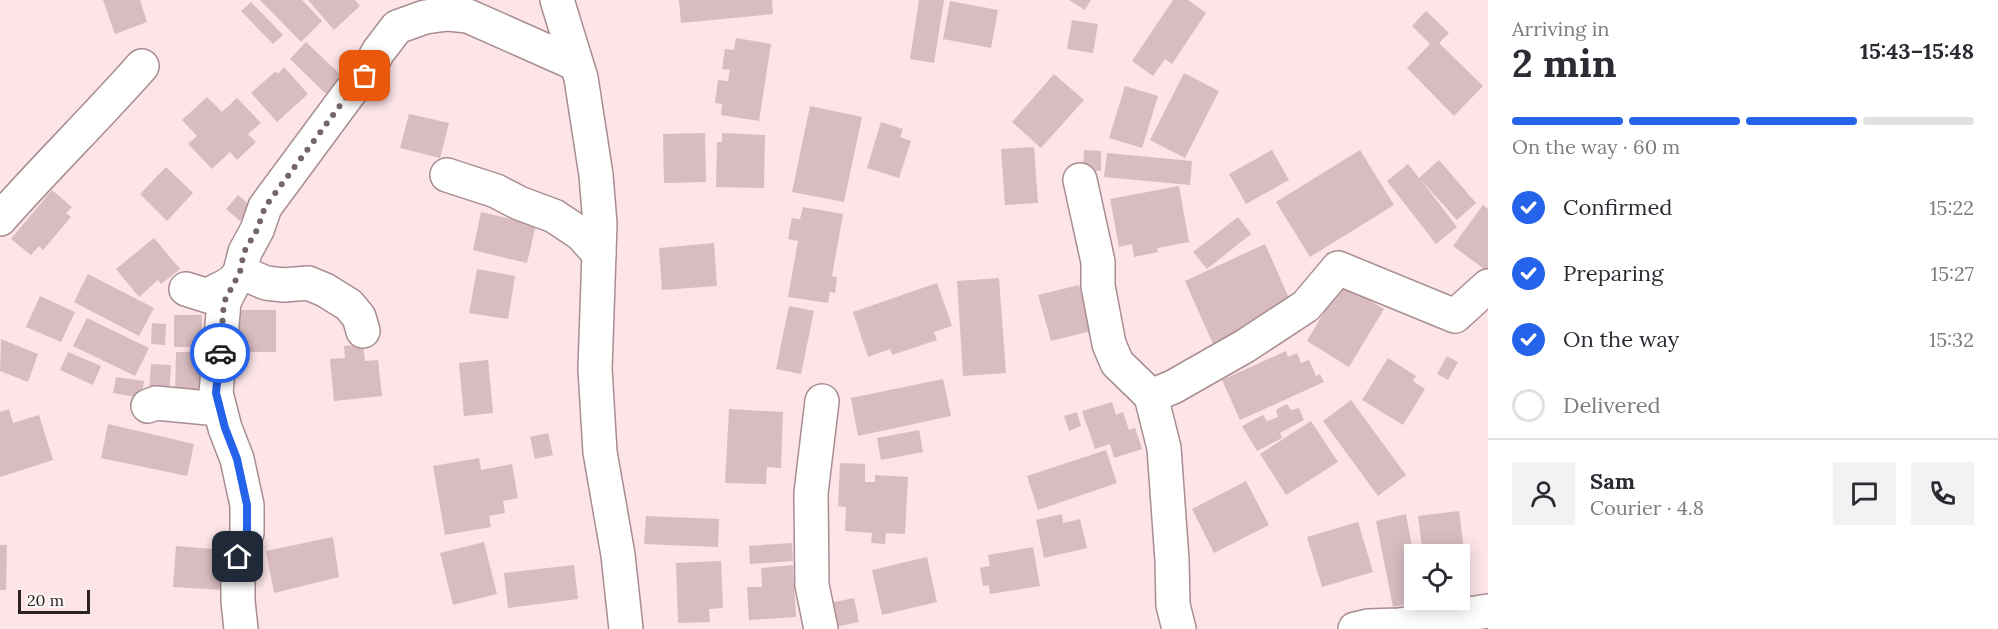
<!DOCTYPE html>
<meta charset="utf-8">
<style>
body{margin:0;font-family:Lora,serif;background:#f2f2f3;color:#2b2b33;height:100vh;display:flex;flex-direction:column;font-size:22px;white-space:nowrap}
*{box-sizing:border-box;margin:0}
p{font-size:20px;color:#7c7c81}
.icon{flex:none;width:33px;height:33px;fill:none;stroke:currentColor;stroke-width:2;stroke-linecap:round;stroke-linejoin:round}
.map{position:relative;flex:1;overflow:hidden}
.side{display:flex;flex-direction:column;background:#fff;width:510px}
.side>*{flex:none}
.controls{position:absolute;left:1404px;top:544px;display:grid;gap:12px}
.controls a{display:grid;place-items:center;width:66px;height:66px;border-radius:0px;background:#fff;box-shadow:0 3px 15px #0003;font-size:30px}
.scale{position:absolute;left:18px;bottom:15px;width:72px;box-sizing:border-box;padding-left:6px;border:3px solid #2c2123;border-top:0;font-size:16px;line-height:21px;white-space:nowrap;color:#2c2123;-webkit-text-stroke:4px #fcf6f7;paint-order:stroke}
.pin{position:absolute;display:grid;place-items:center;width:51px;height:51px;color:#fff;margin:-26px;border-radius:12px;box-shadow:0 3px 9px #0006}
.courier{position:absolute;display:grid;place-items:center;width:60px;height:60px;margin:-30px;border:4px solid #2563eb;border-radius:50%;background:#fff;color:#222;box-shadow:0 2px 8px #0007}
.overview em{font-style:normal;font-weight:700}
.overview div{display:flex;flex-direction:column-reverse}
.overview{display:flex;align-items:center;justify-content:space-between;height:102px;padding:0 24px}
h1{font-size:39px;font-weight:700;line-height:45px}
.bar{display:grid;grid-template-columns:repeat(4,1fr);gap:9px 6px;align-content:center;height:72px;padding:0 24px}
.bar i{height:8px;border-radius:4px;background:#e1e1e2}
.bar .selected{background:#2563eb}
.bar p{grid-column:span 4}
.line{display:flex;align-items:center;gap:15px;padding:0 24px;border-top:2px solid #e1e1e2}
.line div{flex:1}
.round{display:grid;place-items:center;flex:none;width:63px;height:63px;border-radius:0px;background:#f2f2f3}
ol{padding:0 24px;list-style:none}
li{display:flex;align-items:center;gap:18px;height:66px}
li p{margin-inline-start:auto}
li .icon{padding:6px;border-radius:50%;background:#2563eb;color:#fff;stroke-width:4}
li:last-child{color:#7c7c81}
li i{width:33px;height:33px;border:3px solid #e1e1e2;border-radius:50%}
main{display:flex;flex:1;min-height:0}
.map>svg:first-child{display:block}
.building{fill:#d8bcc0}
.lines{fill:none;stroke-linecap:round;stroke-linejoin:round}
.minor-casing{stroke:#a88d91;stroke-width:36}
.minor{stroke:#fff;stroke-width:33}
.done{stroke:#756568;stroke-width:6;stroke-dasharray:0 10.8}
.route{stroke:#2563eb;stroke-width:8}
</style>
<main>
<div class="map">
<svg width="1488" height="629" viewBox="0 0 1488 629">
<rect width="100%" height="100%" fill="#fce4e7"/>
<g class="building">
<polygon points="103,0 140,0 147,22 115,34"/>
<polygon points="260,0 302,0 322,21 301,42"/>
<polygon points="308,0 355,0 360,6 334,30"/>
<polygon points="679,0 772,0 773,14 681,23"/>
<polygon points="919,0 944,0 934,63 910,59"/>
<polygon points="1069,0 1091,0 1085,10"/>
<polygon points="1173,0 1188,0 1206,13 1172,64 1165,59 1153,76 1132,61"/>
<polygon points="950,1 998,10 991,48 943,39"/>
<polygon points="251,2 283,35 273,44 241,11"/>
<polygon points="1426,11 1449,33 1439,43 1483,86 1454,116 1407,68 1430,44 1412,26"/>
<polygon points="1072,20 1098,24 1093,53 1067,49"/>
<polygon points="736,38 771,44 759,121 721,115 722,104 715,103 718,80 728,81 730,70 722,69 725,49 734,50"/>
<polygon points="306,42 343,77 326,94 290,59"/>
<polygon points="284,67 308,94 277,122 251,93 276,71 278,74"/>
<polygon points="1184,73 1219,91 1185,158 1150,140"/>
<polygon points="1054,74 1084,100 1041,148 1012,122"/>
<polygon points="1125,86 1158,96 1142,148 1109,138"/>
<polygon points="207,97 222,112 237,98 261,123 248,134 256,142 237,160 230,152 212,169 188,144 197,136 182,120"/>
<polygon points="810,106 862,117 844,202 792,192"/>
<polygon points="409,114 449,123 440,158 400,148"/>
<polygon points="881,122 903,129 900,137 911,141 899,178 867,168"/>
<polygon points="705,133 706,182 664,183 663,134"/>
<polygon points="722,133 765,135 764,188 716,187 717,142 722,142"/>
<polygon points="1034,147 1038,203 1005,205 1001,149"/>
<polygon points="1084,150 1101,151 1101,171 1083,170"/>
<polygon points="1272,150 1289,180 1246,204 1229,174"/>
<polygon points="1360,150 1394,205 1310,257 1276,202"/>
<polygon points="1107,153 1192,161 1190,185 1104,177"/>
<polygon points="1439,160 1476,203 1457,220 1421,180 1457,227 1436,244 1387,181 1408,164 1419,178"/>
<polygon points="166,167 193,193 167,221 140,194"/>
<polygon points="1179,186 1189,242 1157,248 1158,252 1134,257 1132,244 1119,247 1110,199"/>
<polygon points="52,190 72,207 66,213 71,217 43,250 39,246 31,255 11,239"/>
<polygon points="238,195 252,207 240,221 226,209"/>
<polygon points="1483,205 1488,209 1488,272 1453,246"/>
<polygon points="803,207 843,214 832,276 837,277 835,293 830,292 828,303 788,297 798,241 788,239 792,218 800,219"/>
<polygon points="481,212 536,225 527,263 473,250"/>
<polygon points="1238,217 1251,234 1207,269 1193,252"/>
<polygon points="154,238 180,269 161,284 158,280 139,297 116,269"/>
<polygon points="714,243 717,286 662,290 659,248"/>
<polygon points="1265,244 1289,298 1274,305 1279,314 1213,344 1185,281"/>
<polygon points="477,269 515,276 508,319 469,313"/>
<polygon points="88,274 154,308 139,336 74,302"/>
<polygon points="999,278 1006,373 963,376 957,281"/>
<polygon points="937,283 952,326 934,332 937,340 892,355 890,349 868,357 853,312"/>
<polygon points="1341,283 1384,309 1349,367 1307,341"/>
<polygon points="1079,285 1091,331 1051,341 1038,295"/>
<polygon points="40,296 75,312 61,342 26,327"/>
<polygon points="789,306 814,311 801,374 776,369"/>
<rect x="235" y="310" width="41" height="42"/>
<rect x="174" y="315" width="28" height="32"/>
<polygon points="87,318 149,348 135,376 73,346"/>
<polygon points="152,323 166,324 165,345 151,344"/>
<polygon points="1,339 38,354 28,382 0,371"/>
<polygon points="363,344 365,361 378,360 382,396 334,401 330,359 345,358 344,346"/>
<polygon points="1286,351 1288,357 1297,353 1301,363 1309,360 1316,376 1320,374 1324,382 1240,420 1222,380"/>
<polygon points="68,352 101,366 93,385 60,370"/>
<polygon points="176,352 202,352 201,396 175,396"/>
<polygon points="1447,356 1458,362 1448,380 1437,374"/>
<polygon points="1388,358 1416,376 1413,381 1425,389 1403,425 1362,400"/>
<polygon points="488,360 493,413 464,416 459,363"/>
<polygon points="151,364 171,365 169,395 149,394"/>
<polygon points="116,377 144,381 141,398 113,393"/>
<polygon points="943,379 951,416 858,436 851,398"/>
<polygon points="1351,400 1406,475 1378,496 1323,421"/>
<polygon points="1112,402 1116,415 1123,412 1129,430 1135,428 1142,449 1114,458 1110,444 1095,449 1082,411"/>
<polygon points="1287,404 1291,410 1299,408 1304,420 1280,433 1282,438 1257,451 1242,426 1263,415 1267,421 1278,417 1276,410"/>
<polygon points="9,409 13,423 39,415 53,460 0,477 0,412"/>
<polygon points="729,409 783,412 781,468 767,467 766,484 725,483"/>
<polygon points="1077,412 1081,426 1069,431 1064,416"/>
<polygon points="1311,421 1338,462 1286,495 1260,454"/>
<polygon points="108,424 194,444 187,476 101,458"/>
<polygon points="919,430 923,452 881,460 877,438"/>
<polygon points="548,433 553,455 535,459 530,437"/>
<polygon points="1106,450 1117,483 1038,510 1027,476"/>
<polygon points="479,458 481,470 512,464 518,498 503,501 505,513 489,516 491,527 445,535 433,466"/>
<polygon points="840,463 865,464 865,482 875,482 875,475 908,477 905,534 886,533 885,544 871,543 872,533 845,531 846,507 838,506"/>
<polygon points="1246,481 1269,525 1214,553 1192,509"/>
<polygon points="1459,511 1468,582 1460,583 1460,555 1423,555 1418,516"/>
<polygon points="1062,514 1063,523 1080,519 1087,548 1044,558 1036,520"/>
<polygon points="1406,514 1414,557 1414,600 1420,601 1393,607 1376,521"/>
<polygon points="646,516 719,519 718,547 644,544"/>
<polygon points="1358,522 1373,572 1322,587 1307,537"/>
<polygon points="333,537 339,577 274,593 266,551"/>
<polygon points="484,542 497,594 453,605 440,553"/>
<polygon points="792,543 793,561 750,564 749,546"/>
<polygon points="0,545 7,545 6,590 0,590"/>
<polygon points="176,546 225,550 222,590 173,587"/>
<polygon points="1033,547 1040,586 990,594 989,585 983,586 980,568 990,566 988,555"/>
<polygon points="927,557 937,602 882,615 872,570"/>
<polygon points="721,561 723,608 709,609 710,622 678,623 676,563"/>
<polygon points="574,565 578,599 508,608 504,573"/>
<polygon points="793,565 796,617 749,620 747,587 762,587 761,568"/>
<polygon points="854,598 859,622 830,628 825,604"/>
</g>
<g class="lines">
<g class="minor-casing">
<g id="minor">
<polyline points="557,0 581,78 596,175 600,224 595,369 600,452 618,555 626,629"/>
<polyline points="447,175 496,191 519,203 554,216 581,234 599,254"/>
<polyline points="1080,180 1098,262 1098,286 1109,344 1117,363 1151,396"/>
<path d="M0 219C46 167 96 118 142 66"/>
<polyline points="234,282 224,302 216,393 225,428 237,459 247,505 247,533 238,557 238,601 241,629"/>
<path d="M186 289 208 296C218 288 232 286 238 275"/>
<polyline points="363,331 359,317 349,305 325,290 308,283 284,285 266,283 240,272 245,252 257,230 265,207 350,92 365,76 378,52 397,27 425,17 448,14 468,16 576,64"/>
<polyline points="148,406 156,403 219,409"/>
<polyline points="821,629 812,585 811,493 822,401"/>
<polyline points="1179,629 1173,605 1172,560 1164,448 1151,396 1173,387 1245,346 1306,306 1338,268 1455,316 1488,286"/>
<polyline points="1355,629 1368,626 1399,625 1488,611"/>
</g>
</g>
<use href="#minor" class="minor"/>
</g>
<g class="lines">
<polyline class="done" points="220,353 224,302 240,272 244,252 257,230 265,207 350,92 365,76"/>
<polyline class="route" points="220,353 216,393 225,428 237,459 247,505 247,533 238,557"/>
</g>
</svg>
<div class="controls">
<a><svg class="icon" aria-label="locate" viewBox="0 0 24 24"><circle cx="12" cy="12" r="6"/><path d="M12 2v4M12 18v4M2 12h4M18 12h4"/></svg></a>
</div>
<div class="scale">20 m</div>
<div class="pin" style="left:365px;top:76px;background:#ea580c"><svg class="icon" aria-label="bag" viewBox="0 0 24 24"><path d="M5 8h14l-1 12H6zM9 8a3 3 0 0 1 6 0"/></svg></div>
<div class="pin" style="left:238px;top:557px;background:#1f2937"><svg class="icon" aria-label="home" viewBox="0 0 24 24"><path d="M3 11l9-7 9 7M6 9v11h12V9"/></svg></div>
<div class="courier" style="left:220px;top:353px"><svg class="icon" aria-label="car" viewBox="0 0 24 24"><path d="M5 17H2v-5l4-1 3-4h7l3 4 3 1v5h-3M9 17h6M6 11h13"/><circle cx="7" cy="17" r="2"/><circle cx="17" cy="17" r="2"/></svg></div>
</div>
<section class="side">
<div class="overview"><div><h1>2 min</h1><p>Arriving in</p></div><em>15:43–15:48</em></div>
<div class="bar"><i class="selected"></i><i class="selected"></i><i class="selected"></i><i></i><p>On the way · 60 m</p></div>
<ol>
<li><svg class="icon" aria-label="check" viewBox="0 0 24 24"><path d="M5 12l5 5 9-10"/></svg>Confirmed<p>15:22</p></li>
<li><svg class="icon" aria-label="check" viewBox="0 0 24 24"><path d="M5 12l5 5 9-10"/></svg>Preparing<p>15:27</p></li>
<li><svg class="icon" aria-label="check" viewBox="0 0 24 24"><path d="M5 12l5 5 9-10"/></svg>On the way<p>15:32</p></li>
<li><i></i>Delivered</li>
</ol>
<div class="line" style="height:108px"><a class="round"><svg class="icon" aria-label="person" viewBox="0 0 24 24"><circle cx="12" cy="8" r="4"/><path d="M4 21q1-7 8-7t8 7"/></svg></a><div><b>Sam</b><p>Courier · 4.8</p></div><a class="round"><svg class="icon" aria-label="chat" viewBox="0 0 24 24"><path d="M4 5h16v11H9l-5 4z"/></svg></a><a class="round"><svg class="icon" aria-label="phone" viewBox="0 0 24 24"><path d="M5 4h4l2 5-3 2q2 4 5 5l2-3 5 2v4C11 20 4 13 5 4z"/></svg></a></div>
</section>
</main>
